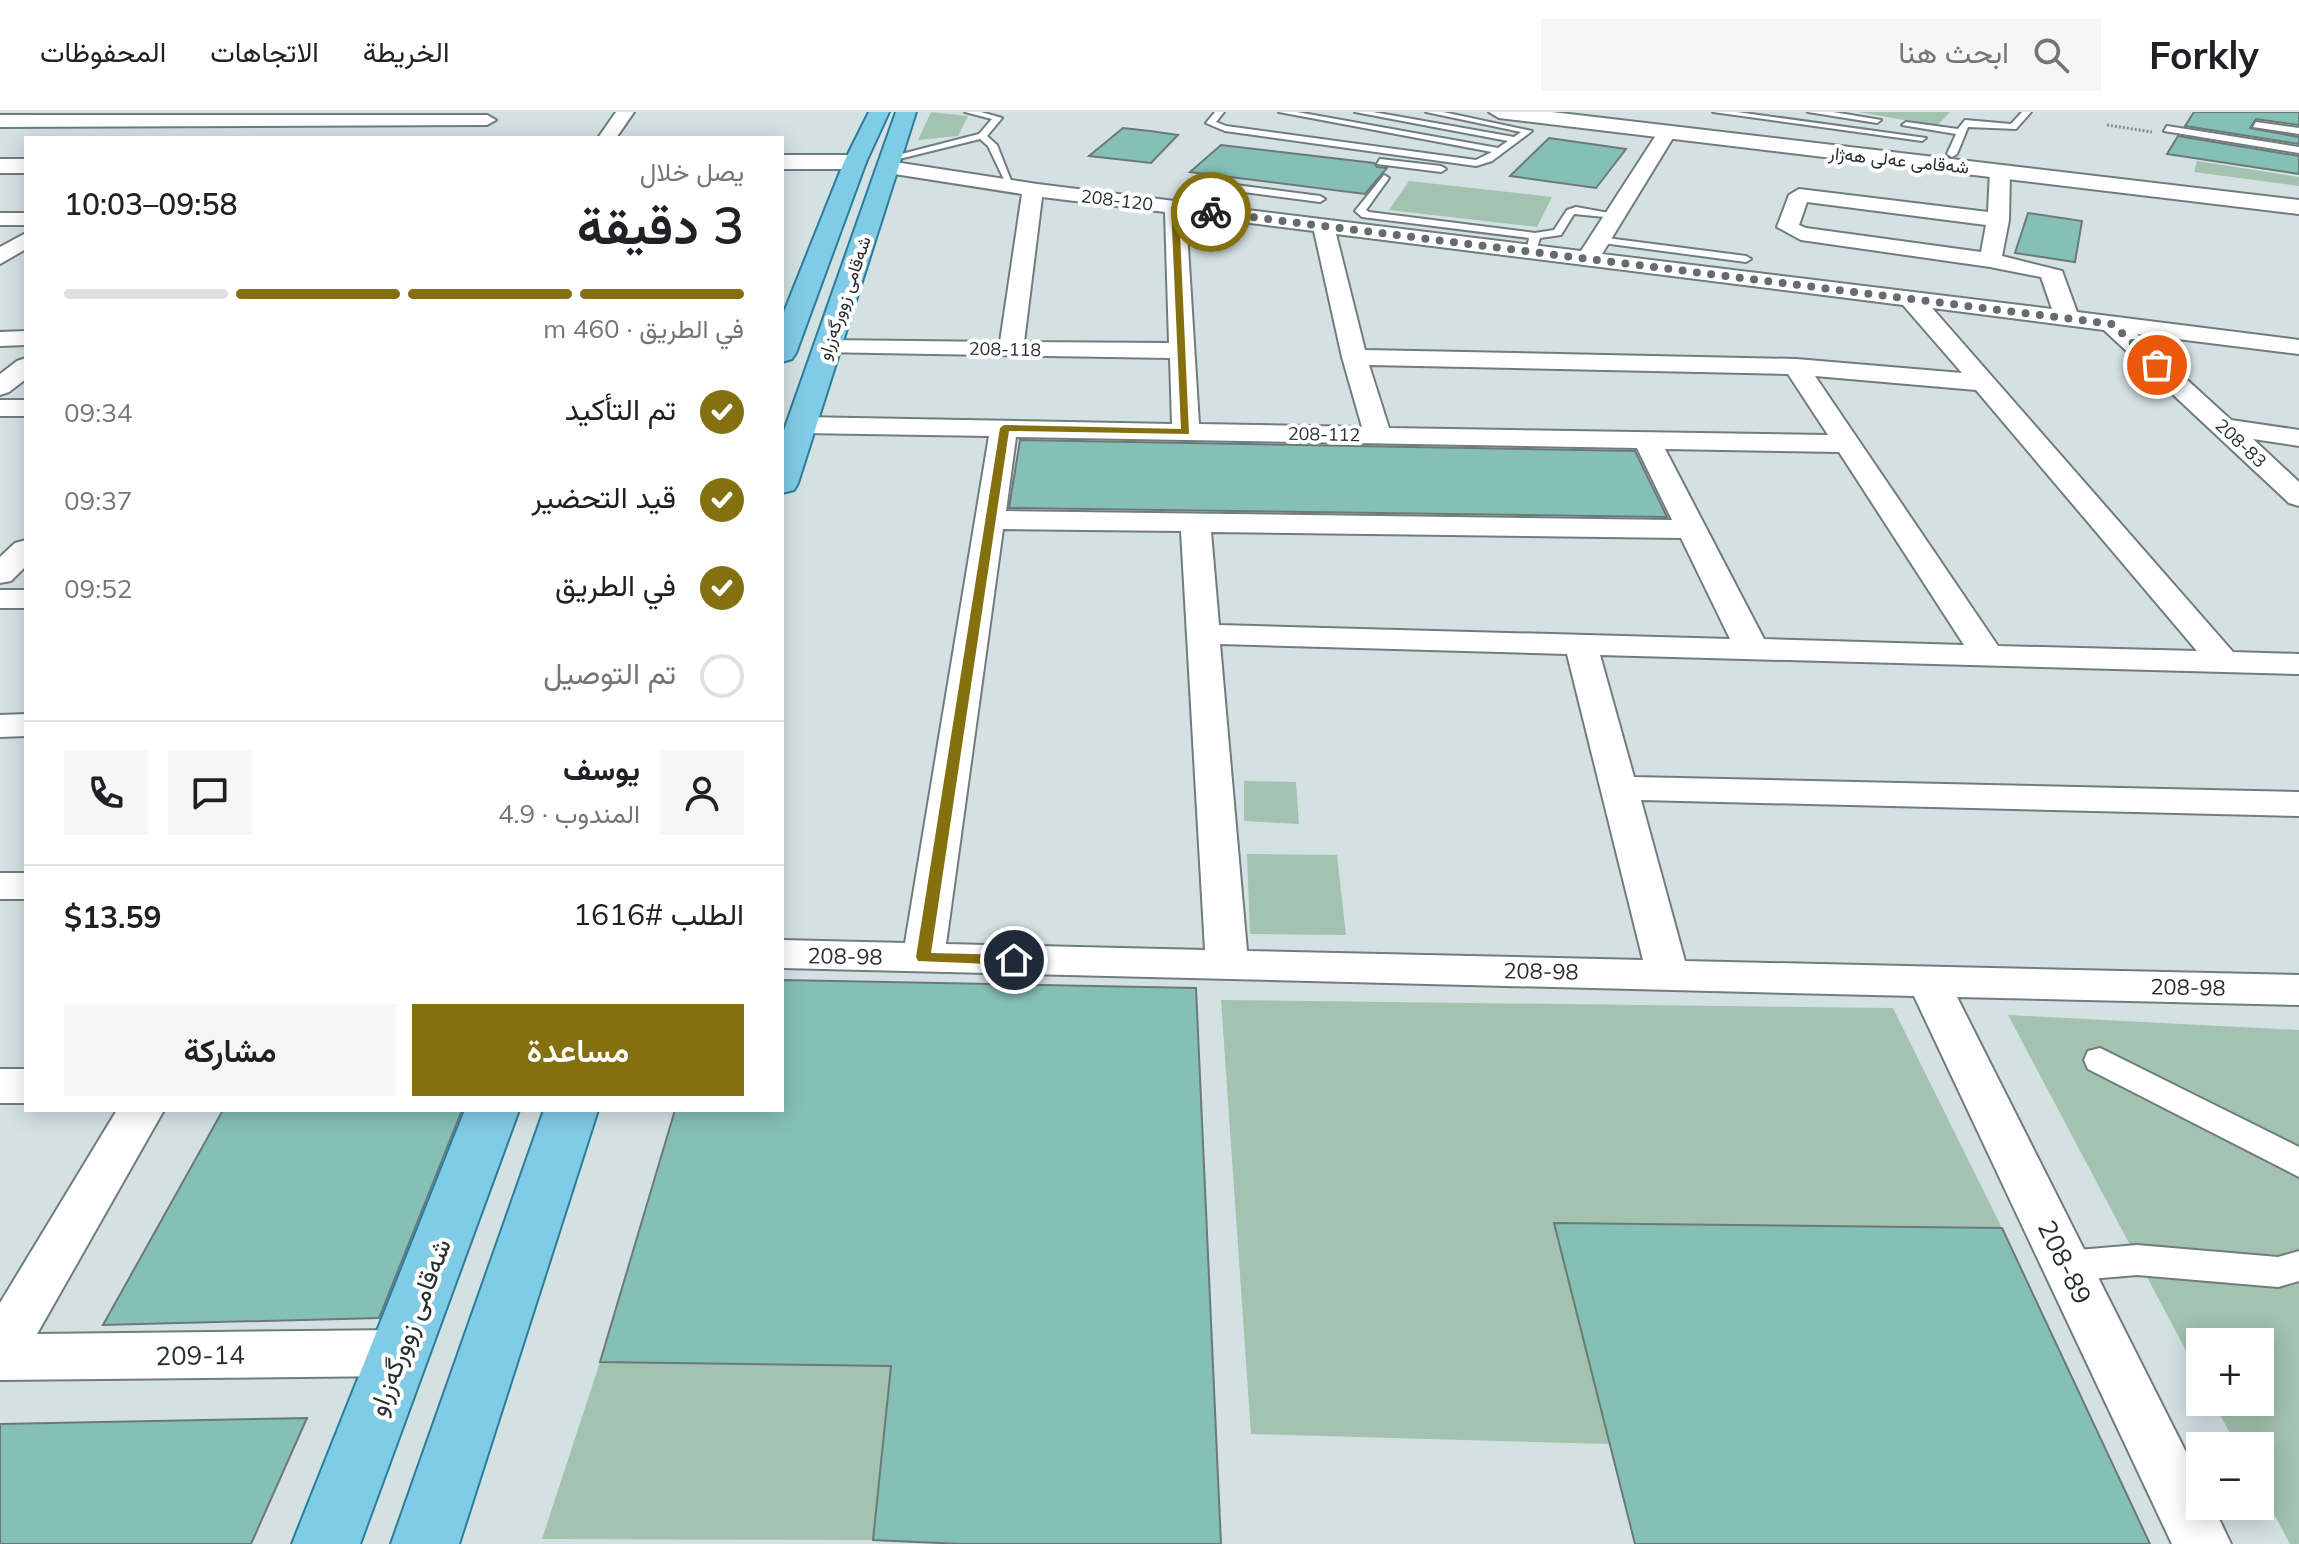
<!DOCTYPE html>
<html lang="ar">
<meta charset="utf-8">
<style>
body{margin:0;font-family:Mulish,Vazirmatn,sans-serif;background:#f6f6f6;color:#202124;direction:rtl;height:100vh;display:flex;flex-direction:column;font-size:30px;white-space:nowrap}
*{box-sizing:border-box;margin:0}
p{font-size:26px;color:#757577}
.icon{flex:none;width:44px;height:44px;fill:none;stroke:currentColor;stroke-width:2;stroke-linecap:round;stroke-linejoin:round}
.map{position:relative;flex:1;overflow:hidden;direction:ltr}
.drawer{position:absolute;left:24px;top:24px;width:760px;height:976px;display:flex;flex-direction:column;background:#fff;border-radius:0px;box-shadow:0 4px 20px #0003;direction:rtl}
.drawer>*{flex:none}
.fabs{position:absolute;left:2186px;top:1216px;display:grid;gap:16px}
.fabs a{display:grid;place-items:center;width:88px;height:88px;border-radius:0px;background:#fff;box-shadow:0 4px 20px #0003;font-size:40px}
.pin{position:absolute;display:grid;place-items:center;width:68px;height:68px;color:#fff;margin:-34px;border:4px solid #fff;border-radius:50%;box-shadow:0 2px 8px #0007}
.courier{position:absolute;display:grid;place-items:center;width:80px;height:80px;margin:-40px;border:6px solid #857010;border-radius:50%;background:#fff;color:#222;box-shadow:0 2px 10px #0007}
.headline em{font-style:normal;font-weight:600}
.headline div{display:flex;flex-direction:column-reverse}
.headline{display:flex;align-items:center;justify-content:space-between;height:136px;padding:0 40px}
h1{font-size:52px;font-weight:600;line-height:60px}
.bar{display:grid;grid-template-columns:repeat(4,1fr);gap:12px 8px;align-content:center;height:96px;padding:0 40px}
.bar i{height:10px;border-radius:6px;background:#e0e0e0}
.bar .current{background:#857010}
.bar p{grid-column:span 4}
.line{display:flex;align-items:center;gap:20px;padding:0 40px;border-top:2px solid #e0e0e0}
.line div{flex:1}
.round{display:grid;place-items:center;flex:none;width:84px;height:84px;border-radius:0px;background:#f6f6f6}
ol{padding:0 40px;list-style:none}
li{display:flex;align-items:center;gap:24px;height:88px}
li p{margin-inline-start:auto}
li .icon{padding:8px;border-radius:50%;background:#857010;color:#fff;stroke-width:4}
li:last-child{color:#757577}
li i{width:44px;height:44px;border:4px solid #e0e0e0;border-radius:50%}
.cta{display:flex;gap:16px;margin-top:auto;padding:16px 40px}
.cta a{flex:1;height:92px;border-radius:0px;background:#857010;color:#fff;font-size:32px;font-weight:600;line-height:92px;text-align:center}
.cta a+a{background:#f6f6f6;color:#202124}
header{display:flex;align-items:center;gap:48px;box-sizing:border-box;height:112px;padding:0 40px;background:#fff;border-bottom:2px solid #e0e0e0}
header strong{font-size:38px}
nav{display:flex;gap:44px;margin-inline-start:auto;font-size:28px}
.search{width:560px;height:72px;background:#f6f6f6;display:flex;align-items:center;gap:20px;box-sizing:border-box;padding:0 28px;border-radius:0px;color:#757577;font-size:30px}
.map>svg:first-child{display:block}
.green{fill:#a3c2b0}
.building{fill:#85c0b6;stroke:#6d7977;stroke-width:2}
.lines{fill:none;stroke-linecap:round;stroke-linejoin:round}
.service-casing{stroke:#707c7e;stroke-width:4}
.pedestrian-casing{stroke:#707c7e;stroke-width:4}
.minor-casing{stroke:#707c7e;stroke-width:4}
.tertiary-casing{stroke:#707c7e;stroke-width:4}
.secondary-casing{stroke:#707c7e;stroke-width:4}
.primary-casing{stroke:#2b7e99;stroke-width:4}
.path{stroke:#838d8e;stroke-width:3;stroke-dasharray:2 2;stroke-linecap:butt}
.service{fill:#fff;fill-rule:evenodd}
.pedestrian{fill:#fff;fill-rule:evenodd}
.minor{fill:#fff;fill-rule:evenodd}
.tertiary{fill:#fff;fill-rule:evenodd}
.secondary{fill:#fff;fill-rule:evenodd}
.primary{fill:#80cbe5;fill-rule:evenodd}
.route{fill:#857010}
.done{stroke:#646c6d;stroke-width:8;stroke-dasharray:0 14.4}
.labels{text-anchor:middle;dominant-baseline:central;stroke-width:8;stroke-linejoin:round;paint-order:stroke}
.far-street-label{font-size:18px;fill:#282d2e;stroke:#fff}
.street-label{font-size:22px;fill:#282d2e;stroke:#fff}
.near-street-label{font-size:26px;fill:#282d2e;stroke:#fff}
</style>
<header>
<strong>Forkly</strong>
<div class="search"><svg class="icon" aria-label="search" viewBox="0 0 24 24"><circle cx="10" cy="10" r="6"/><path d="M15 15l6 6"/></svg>ابحث هنا</div>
<nav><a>الخريطة</a><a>الاتجاهات</a><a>المحفوظات</a></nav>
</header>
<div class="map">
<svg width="2299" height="1432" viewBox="0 0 2299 1432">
<rect width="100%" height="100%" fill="#d4e1e3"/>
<g class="green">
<polygon points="931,0 968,4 958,24 918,28"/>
<polygon points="1859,0 1950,0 1937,14"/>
<polygon points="2197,49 2299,65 2299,74 2194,60"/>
<polygon points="1409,69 1552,85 1537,115 1389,98"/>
<polygon points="1244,669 1296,670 1299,712 1244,709"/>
<polygon points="1247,742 1337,743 1346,823 1250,822"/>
<polygon points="1221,888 1893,896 2002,1116 1555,1111 1609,1332 1251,1322"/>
<polygon points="2008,903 2299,918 2299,1432 2290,1432 2260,1376 2260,1334 2237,1334 2213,1290 2260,1290 2260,1230 2200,1230 2200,1265"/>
<polygon points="600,1250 891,1254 873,1428 542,1427"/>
</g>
<g class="building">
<polygon points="2194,0 2299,0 2299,13 2256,7 2250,16 2299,25 2299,32 2185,14"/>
<polygon points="1123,16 1150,19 1178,23 1151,51 1089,44"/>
<polygon points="2178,24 2299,44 2299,62 2167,42"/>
<polygon points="1549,26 1626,37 1596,76 1510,64"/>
<polygon points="1221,33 1374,51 1377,55 1387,56 1365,82 1190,60"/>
<polygon points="2028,101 2082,109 2075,150 2015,141"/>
<polygon points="1020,328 1635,339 1667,405 1009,396"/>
<polygon points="782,868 1196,876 1221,1432 962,1432 873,1428 891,1254 600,1250 675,998 782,998"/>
<polygon points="223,998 462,998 379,1206 103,1213"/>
<polygon points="1554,1111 2002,1116 2150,1432 1635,1432"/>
<polygon points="307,1306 251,1432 0,1432 0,1312"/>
</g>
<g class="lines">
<g class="service-casing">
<g id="service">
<polygon points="965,0 981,0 1002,6 987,24 997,33 1014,76 1008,76 988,34 980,27 891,49 886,46 979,22 992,7"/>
<polygon points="1215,0 1224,0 1216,10 1226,14 1476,48 1492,40 1279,0 1297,0 1498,36 1508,29 1355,0 1373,0 1514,25 1521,20 1426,0 1443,0 1532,19 1492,49 1476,54 1225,19 1206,11"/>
<polygon points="1713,0 1737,0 1926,26 1922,29"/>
<polygon points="1808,0 1833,0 1881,8 1877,11"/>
<polygon points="2022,0 2031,0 2016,17 1968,15 1957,42 1952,45 1947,42 1956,22 1902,13 1906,10 1958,17 1965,8 2011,12"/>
<polygon points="2256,10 2299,16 2299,22 2253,15"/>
<polygon points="2167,14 2299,35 2299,41 2164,19"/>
<polygon points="1380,47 1441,54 1446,57 1441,60 1377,52"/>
<polygon points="1384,63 1389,66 1366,98 1369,100 1535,121 1554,118 1567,98 1576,95 1620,103 1615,106 1574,102 1561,123 1540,126 1537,136 1532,139 1527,136 1529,126 1362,105 1355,99"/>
<polygon points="1228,72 1320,84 1325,87 1320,90 1229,78 1178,97 1170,95"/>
<polygon points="1599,125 1746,144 1751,147 1746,150 1595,130 1595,126"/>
</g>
</g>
<g class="pedestrian-casing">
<g id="pedestrian">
<polygon points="2100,936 2299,1035 2299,1065 2088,957 2084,948 2088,939"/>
<polygon points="2137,1133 2278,1145 2299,1139 2299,1169 2278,1175 2137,1163 2066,1169 2053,1165 2048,1154 2053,1143 2066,1139"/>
</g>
</g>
<g class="minor-casing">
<g id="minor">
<polygon points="616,0 634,0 616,26 598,26"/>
<polygon points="0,3 487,3 496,8 487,13 0,15"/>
<path d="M1667 15 1676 21 1602 142 2052 197 2041 165 1990 155 1801 128 1777 115 1789 83 1799 77 1988 100 1990 59 2000 53 2010 59 2009 108 2002 144 2062 159 2077 200 2299 228V242L2137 222 2231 308 2299 318V334L2253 327 2299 370V394L2289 391 2104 218 1932 196 2233 540 2299 542V562L1600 543 1634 665 2299 680V704L1641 688 1685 849 2299 863V893L1957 885 2200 1368V1394H2213L2231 1432H2172L1914 884 782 856V828L905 831 989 324 801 321 792 319 788 313 792 307 801 305 1172 312 1170 246 818 240 815 235 818 230 827 228 1000 230 1022 82 888 61 881 59 878 55 881 51 888 49 1037 72 1581 139 1660 17ZM1042 85 1165 100 1169 231 1024 230ZM1807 90 1986 113 1981 140 1806 116 1799 113ZM1186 103 1314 119 1342 245 1362 315 1199 312ZM1336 122 1903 193 1962 261 1796 247 1365 238ZM1369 253 1788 262 1828 323 1389 316ZM1815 264 1976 278 2197 539 1998 534ZM1016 325 1637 336 1672 408 1006 399ZM1665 337 1839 340 1964 533 1764 527ZM1003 417 1181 419 1205 838 946 832ZM1211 420 1681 426 1730 527 1219 513ZM1220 532 1567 542 1643 848 1247 839Z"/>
<rect x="0" y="101" width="26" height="12"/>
<polygon points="26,121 26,137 0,152 0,135"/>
<polygon points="26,219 26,233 0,234 0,220"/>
<polygon points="26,246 26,267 9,280 0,283 0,262 17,249"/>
<rect x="0" y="288" width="26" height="16"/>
<polygon points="26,428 26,454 11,469 0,471 0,445 15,431"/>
<rect x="0" y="478" width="26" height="18"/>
<polygon points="26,602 26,624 0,625 0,603"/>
<rect x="0" y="761" width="26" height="26"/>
<rect x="0" y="957" width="26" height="34"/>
<polygon points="117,998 164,998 37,1222 399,1218 418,1225 425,1241 418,1257 399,1264 0,1268 0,1191"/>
</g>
</g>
<g class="tertiary-casing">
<g id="tertiary">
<polygon points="782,43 855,43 863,45 866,50 863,55 855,57 782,57"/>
<rect x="0" y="47" width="26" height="14"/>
</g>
</g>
<g class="secondary-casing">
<polygon id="secondary" points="1489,0 1552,0 2299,88 2299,102 1499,6"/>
</g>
<g class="primary-casing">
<g id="primary">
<polygon points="869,0 889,0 866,50 796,241 792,247 782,250 782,205 844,50"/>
<polygon points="896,0 916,0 798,371 794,378 782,381 782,324"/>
<polygon points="465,998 519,998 360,1432 292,1432"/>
<polygon points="544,998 598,998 459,1432 391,1432"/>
</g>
</g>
<polyline class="path" points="2107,13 2152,20"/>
<use href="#service" class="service"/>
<use href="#pedestrian" class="pedestrian"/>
<use href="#minor" class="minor"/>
<use href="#tertiary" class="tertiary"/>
<use href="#secondary" class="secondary"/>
<use href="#primary" class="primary"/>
</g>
<polygon class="route" points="1175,93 1214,100 1179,98 1189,322 1009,319 931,841 1014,843 1022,848 1014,853 918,849 916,845 1000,316 1004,313 1181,317 1171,95"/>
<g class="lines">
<polyline class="done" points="1211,100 2112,212 2157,253"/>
</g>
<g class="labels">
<g class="far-street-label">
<text transform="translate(1899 48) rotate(6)">شەقامی عەلی هەژار</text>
<text transform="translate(1117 88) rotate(7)">208-120</text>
<text transform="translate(844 186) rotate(-71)">شەقامی زوورگەزراو</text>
<text transform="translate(1005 237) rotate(1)">208-118</text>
<text transform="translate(1324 322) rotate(1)">208-112</text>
<text transform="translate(2241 331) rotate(43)">208-83</text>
</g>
<g class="street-label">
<text transform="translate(845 844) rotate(1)">208-98</text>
<text transform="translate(1541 859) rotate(1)">208-98</text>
<text transform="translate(2188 875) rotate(1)">208-98</text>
</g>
<g class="near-street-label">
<text transform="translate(2065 1150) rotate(64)">208-89</text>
<text transform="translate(409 1215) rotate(-69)">شەقامی زوورگەزراو</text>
<text transform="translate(200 1243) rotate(-1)">209-14</text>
</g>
</g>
</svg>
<div class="fabs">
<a>+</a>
<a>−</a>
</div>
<div class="pin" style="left:2157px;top:253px;background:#ea580c"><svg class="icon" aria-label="bag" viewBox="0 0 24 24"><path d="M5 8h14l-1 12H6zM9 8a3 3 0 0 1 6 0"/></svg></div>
<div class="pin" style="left:1014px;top:848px;background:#1f2937"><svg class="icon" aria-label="home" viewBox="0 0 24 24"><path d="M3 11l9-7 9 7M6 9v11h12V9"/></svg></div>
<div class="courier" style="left:1211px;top:100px"><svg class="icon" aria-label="bike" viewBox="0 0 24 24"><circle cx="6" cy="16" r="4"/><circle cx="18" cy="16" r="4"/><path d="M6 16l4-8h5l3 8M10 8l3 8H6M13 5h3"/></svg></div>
<section class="drawer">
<div class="headline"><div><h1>3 دقيقة</h1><p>يصل خلال</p></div><em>09:58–10:03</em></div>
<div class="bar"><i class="current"></i><i class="current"></i><i class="current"></i><i></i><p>في الطريق · 460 m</p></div>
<ol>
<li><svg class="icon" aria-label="check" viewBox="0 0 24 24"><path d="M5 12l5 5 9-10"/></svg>تم التأكيد<p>09:34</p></li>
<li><svg class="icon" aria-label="check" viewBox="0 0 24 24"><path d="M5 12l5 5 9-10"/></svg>قيد التحضير<p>09:37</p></li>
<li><svg class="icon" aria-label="check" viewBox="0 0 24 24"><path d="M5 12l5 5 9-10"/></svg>في الطريق<p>09:52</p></li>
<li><i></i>تم التوصيل</li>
</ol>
<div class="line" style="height:144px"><a class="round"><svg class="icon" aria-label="person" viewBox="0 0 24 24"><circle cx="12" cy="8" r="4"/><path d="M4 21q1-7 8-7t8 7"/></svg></a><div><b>يوسف</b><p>المندوب · 4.9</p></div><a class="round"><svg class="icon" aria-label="chat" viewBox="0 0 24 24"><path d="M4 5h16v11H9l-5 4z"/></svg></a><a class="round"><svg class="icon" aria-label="phone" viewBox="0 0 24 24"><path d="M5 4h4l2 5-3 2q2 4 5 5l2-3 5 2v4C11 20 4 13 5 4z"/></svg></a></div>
<div class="line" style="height:104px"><div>الطلب #1616</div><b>$13.59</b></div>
<div class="cta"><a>مساعدة</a><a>مشاركة</a></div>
</section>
</div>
